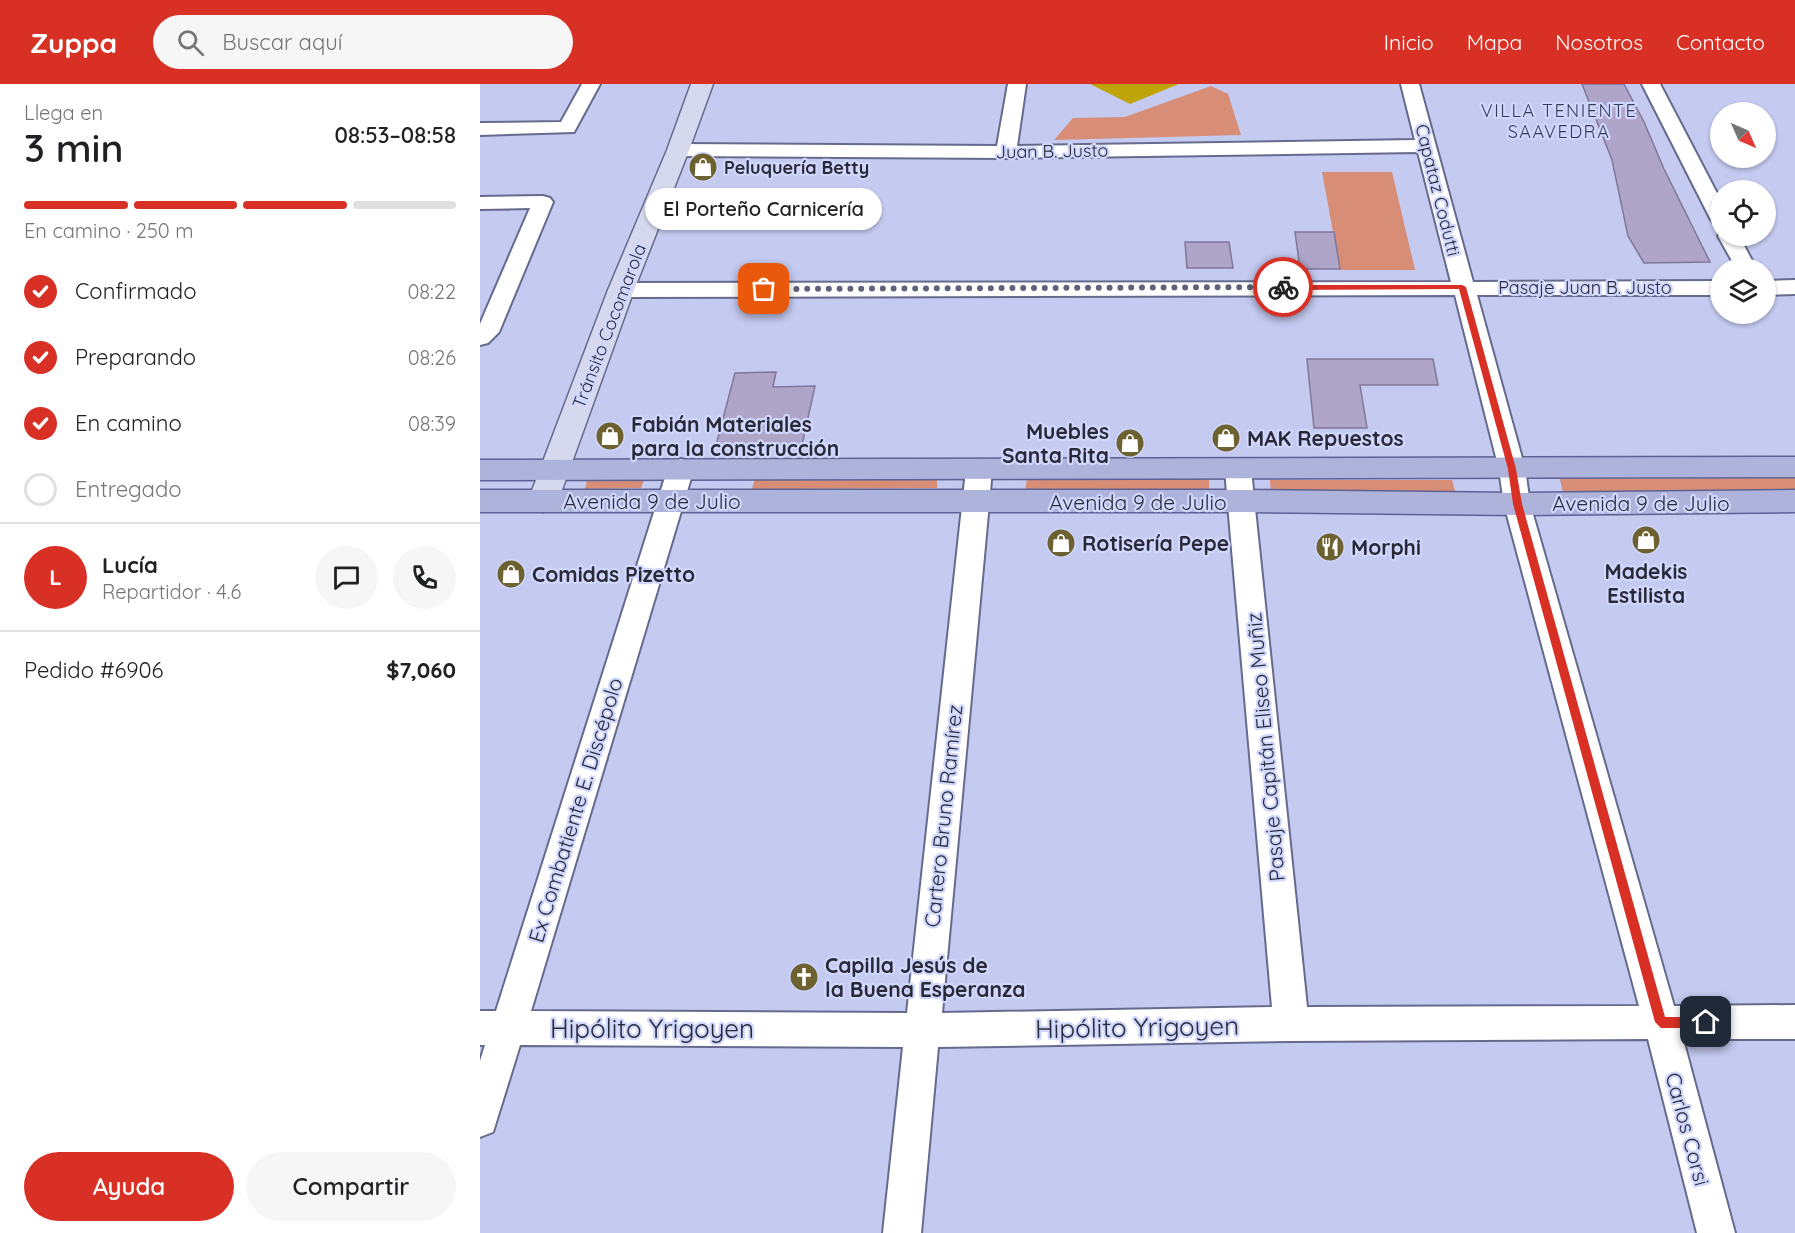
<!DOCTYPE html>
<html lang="es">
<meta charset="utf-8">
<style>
body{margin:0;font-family:Quicksand,sans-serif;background:#f6f6f6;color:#202124;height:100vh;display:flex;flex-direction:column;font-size:22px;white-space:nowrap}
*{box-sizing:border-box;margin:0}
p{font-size:20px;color:#757577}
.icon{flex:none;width:33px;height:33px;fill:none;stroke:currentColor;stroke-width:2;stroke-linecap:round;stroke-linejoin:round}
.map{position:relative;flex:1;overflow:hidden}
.details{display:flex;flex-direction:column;background:#fff;width:480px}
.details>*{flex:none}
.needle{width:39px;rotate:135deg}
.tools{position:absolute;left:1230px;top:18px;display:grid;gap:12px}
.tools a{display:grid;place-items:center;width:66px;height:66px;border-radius:50%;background:#fff;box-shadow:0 2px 4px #0004;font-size:30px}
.pin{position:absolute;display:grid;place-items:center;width:51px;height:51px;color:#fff;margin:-26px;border-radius:12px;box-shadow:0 3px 9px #0006}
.courier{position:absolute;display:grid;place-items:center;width:60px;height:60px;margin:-30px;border:4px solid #d93025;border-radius:50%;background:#fff;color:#222;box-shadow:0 2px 8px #0007}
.bubble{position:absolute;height:42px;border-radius:21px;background:#fff;box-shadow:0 2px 4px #0004;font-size:20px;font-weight:600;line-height:42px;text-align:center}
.overview em{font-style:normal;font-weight:600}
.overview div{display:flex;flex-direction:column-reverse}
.overview{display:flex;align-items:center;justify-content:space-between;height:102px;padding:0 24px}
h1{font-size:39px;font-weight:600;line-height:45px}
.bar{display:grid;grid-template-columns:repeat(4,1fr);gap:9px 6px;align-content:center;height:72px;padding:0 24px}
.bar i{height:8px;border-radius:4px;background:#e0e0e0}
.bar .on{background:#d93025}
.bar p{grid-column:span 4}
.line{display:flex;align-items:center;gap:15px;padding:0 24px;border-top:2px solid #e0e0e0}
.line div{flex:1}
.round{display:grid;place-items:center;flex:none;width:63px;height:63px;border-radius:32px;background:#f6f6f6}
ol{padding:0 24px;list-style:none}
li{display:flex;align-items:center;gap:18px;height:66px}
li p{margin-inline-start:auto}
li .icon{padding:6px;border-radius:50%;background:#d93025;color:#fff;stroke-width:4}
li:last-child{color:#757577}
li i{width:33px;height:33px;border:3px solid #e0e0e0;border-radius:50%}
.button{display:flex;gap:12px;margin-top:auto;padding:12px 24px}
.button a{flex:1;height:69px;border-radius:36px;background:#d93025;color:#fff;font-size:24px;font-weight:600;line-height:69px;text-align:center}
.button a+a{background:#f6f6f6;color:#202124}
header{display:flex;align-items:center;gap:36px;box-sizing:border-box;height:84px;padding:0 30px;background:#d93025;color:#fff}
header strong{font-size:28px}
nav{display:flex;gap:33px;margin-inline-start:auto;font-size:21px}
.search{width:420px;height:54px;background:#f6f6f6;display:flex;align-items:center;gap:15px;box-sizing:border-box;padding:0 21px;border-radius:33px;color:#757577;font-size:22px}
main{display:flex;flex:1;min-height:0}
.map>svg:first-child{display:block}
.green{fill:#d78d76}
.water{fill:#bea409}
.building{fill:#afa5c9;stroke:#807799;stroke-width:1.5}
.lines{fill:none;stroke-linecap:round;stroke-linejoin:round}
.street-casing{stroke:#666b8d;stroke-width:4}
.secondary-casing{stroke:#666b8d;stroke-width:3}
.primary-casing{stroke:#5c6392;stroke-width:3}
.street{fill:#fff;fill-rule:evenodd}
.secondary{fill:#d6d9ed;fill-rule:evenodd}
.primary{fill:#aeb3db;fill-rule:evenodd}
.route{fill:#d93025}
.done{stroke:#5f6278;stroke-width:6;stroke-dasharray:0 10.8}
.labels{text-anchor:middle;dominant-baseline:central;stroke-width:4.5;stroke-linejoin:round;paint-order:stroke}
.far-neighbourhood-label{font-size:18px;letter-spacing:1.5px;fill:#373b59;stroke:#d0d7fd}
.far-street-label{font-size:18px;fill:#282a38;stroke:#d0d7fd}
.far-poi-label{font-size:18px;font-weight:bold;fill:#282a38;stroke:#d0d7fd;text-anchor:start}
.poi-label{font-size:21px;font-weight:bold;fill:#282a38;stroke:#d0d7fd;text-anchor:start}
.street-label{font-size:21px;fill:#282a38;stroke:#d0d7fd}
.near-street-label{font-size:26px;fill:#282a38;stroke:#d0d7fd}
</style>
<header>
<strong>Zuppa</strong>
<div class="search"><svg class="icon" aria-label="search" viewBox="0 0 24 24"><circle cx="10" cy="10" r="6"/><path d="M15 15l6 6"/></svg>Buscar aquí</div>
<nav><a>Inicio</a><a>Mapa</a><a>Nosotros</a><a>Contacto</a></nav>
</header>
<main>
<section class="details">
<div class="overview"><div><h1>3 min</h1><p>Llega en</p></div><em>08:53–08:58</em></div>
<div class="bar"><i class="on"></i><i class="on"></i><i class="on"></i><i></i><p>En camino · 250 m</p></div>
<ol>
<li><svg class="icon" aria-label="check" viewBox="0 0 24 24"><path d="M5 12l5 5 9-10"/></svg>Confirmado<p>08:22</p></li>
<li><svg class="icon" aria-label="check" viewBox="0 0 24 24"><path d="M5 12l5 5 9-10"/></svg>Preparando<p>08:26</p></li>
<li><svg class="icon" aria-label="check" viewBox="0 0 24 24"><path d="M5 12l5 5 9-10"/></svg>En camino<p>08:39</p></li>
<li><i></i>Entregado</li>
</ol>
<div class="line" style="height:108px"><b class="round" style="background:#d93025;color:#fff">L</b><div><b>Lucía</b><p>Repartidor · 4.6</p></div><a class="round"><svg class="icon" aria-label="chat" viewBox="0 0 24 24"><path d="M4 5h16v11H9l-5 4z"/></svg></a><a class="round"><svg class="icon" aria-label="phone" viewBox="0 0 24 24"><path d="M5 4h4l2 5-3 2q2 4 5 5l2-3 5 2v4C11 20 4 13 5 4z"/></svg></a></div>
<div class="line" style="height:78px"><div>Pedido #6906</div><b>$7,060</b></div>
<div class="button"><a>Ayuda</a><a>Compartir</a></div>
</section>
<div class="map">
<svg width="1315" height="1149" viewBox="0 0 1315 1149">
<rect width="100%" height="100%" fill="#c4caf0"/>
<g class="green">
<polygon points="731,2 748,10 761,51 574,56 593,34 645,33"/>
<polygon points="842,88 912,88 935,186 860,186"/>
<polygon points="547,394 729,394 729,408 545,408"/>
<polygon points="1315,394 1315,408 1083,409 1080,395"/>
<polygon points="275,395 457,395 457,404 272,405"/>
<polygon points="107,396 164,396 161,404 105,405"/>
<polygon points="790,396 972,396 976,410 791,410"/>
</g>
<polygon class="water" points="610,0 699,0 650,20"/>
<g class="building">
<polygon points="1102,0 1144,0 1164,38 1184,85 1230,178 1164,179 1148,152 1132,76"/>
<polygon points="815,148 854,148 860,185 820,185"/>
<polygon points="705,158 749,158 753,184 707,184"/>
<polygon points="827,275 953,275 958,301 880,301 887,344 834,344"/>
<polygon points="296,288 293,303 335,302 322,361 236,361 255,289"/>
</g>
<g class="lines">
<g class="street-casing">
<g id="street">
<polygon points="102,0 120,0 94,48 0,51 0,39 81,38"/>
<polygon points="528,0 546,0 537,62 935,56 921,0 939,0 993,198 1240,197 1240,211 997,211 1045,385 1050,420 1194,922 1315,921 1315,955 1203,955 1255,1149 1217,1149 1168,955 811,957 458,963 441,1149 403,1149 423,963 40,961 13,1048 0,1053 0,977 5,961 0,961 0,927 16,927 188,384 192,378 201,375 210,378 214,384 51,927 427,929 486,386 490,380 499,377 508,380 512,386 462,929 792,923 745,386 749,380 758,377 767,380 771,386 827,923 1159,922 1024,420 1019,385 975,211 141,213 133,211 130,206 133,201 141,199 971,198 938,68 526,74 198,72 191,70 188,66 191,62 198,60 517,62"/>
<polygon points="1162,0 1180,0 1240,115 1240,140 1233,138 1230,134"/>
<polygon points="63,112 70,114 73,118 19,248 8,259 0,261 0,240 50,124 0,125 0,113"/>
<polygon points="1240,149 1240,152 1259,152 1276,184 1256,184 1238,152"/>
<polygon points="1315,196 1315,210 1286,211 1286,197"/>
</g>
</g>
<g class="secondary-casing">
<polygon id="secondary" points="211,0 233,0 209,66 154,206 78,417 74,424 63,428 52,424 48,417 128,206 187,66"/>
</g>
<g class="primary-casing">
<g id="primary">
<polygon points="1315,373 1315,393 0,396 0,376"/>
<polygon points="0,406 762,406 1037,409 1315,406 1315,428 1037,431 762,428 0,428"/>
</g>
</g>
<use href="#street" class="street"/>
<use href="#secondary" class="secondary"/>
<use href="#primary" class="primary"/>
</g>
<polygon class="route" points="982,201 986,203 1036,385 1042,420 1185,933 1226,933 1231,938 1226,944 1181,944 1175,938 1033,420 1028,385 979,205 803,206 799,203 803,201"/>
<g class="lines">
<polyline class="done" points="284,205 803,203"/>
</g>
<defs>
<g id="shop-disc" transform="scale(1.5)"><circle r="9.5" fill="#6d622f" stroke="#d0d7fd"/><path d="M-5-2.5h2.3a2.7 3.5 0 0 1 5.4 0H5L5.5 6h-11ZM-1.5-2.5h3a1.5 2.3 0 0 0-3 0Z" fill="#fff"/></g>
<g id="restaurant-disc" transform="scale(1.5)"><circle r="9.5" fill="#6d622f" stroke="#d0d7fd"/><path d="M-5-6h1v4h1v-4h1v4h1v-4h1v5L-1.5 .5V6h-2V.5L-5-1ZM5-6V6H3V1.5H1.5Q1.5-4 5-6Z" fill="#fff"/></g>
<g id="church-disc" transform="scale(1.5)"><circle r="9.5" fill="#6d622f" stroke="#d0d7fd"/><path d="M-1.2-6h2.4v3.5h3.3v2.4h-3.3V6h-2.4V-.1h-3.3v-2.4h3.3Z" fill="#fff"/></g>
</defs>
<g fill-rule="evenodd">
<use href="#shop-disc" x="223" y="83"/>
<use href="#shop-disc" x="130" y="352"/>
<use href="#shop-disc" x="746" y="354"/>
<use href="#shop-disc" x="650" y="359"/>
<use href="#shop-disc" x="1166" y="456"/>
<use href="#shop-disc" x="581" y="459"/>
<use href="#restaurant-disc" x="850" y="463"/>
<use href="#shop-disc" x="31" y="490"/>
<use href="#church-disc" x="324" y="893"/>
</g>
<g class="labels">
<g class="far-neighbourhood-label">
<text x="1079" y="26">VILLA TENIENTE<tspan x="1079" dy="21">SAAVEDRA</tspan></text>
</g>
<g class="far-street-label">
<text transform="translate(572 67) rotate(-1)">Juan B. Justo</text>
<text transform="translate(958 106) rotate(76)">Capataz Codutti</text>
<text x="1105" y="203">Pasaje Juan B. Justo</text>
<text transform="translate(129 242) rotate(-69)">Tránsito Cocomarola</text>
</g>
<g class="far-poi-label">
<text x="244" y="83">Peluquería Betty</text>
</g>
<g class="poi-label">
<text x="151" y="340">Fabián Materiales<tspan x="151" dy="24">para la construcción</tspan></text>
<text x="629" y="347" text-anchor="end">Muebles<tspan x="629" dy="24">Santa Rita</tspan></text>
<text x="767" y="354">MAK Repuestos</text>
<text x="602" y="459">Rotisería Pepe</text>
<text x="871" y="463">Morphi</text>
<text x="1166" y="487" text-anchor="middle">Madekis<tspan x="1166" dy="24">Estilista</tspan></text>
<text x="52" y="490">Comidas Pizetto</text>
<text x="345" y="881">Capilla Jesús de<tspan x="345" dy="24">la Buena Esperanza</tspan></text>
</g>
<g class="street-label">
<text x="172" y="417">Avenida 9 de Julio</text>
<text x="658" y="418">Avenida 9 de Julio</text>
<text x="1161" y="419">Avenida 9 de Julio</text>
<text transform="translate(785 663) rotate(-95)">Pasaje Capitán Eliseo Muñiz</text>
<text transform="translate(95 726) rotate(-73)">Ex Combatiente E. Discépolo</text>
<text transform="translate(463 732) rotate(-84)">Cartero Bruno Ramírez</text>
<text transform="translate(1208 1045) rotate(75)">Carlos Corsi</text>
</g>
<g class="near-street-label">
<text transform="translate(657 943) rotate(-1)">Hipólito Yrigoyen</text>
<text x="172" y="944">Hipólito Yrigoyen</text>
</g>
</g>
</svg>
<div class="tools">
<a><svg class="needle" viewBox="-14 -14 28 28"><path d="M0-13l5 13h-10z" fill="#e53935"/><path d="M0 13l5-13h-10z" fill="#757577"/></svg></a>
<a><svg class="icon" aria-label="locate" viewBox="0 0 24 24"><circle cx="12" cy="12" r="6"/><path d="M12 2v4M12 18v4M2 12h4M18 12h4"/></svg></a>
<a><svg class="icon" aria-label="layers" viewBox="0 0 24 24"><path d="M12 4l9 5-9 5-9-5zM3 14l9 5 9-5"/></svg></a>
</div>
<div class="pin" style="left:284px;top:205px;background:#ea580c"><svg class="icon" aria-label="bag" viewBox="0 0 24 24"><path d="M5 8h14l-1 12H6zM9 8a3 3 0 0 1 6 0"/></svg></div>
<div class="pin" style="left:1226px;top:938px;background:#1f2937"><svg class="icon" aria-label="home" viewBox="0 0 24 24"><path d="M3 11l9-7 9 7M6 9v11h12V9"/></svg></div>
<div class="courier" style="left:803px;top:203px"><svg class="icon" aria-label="bike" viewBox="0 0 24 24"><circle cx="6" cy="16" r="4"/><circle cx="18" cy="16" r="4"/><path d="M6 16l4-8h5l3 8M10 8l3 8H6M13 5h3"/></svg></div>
<div class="bubble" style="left:165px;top:104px;width:237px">El Porteño Carnicería</div>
</div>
</main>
